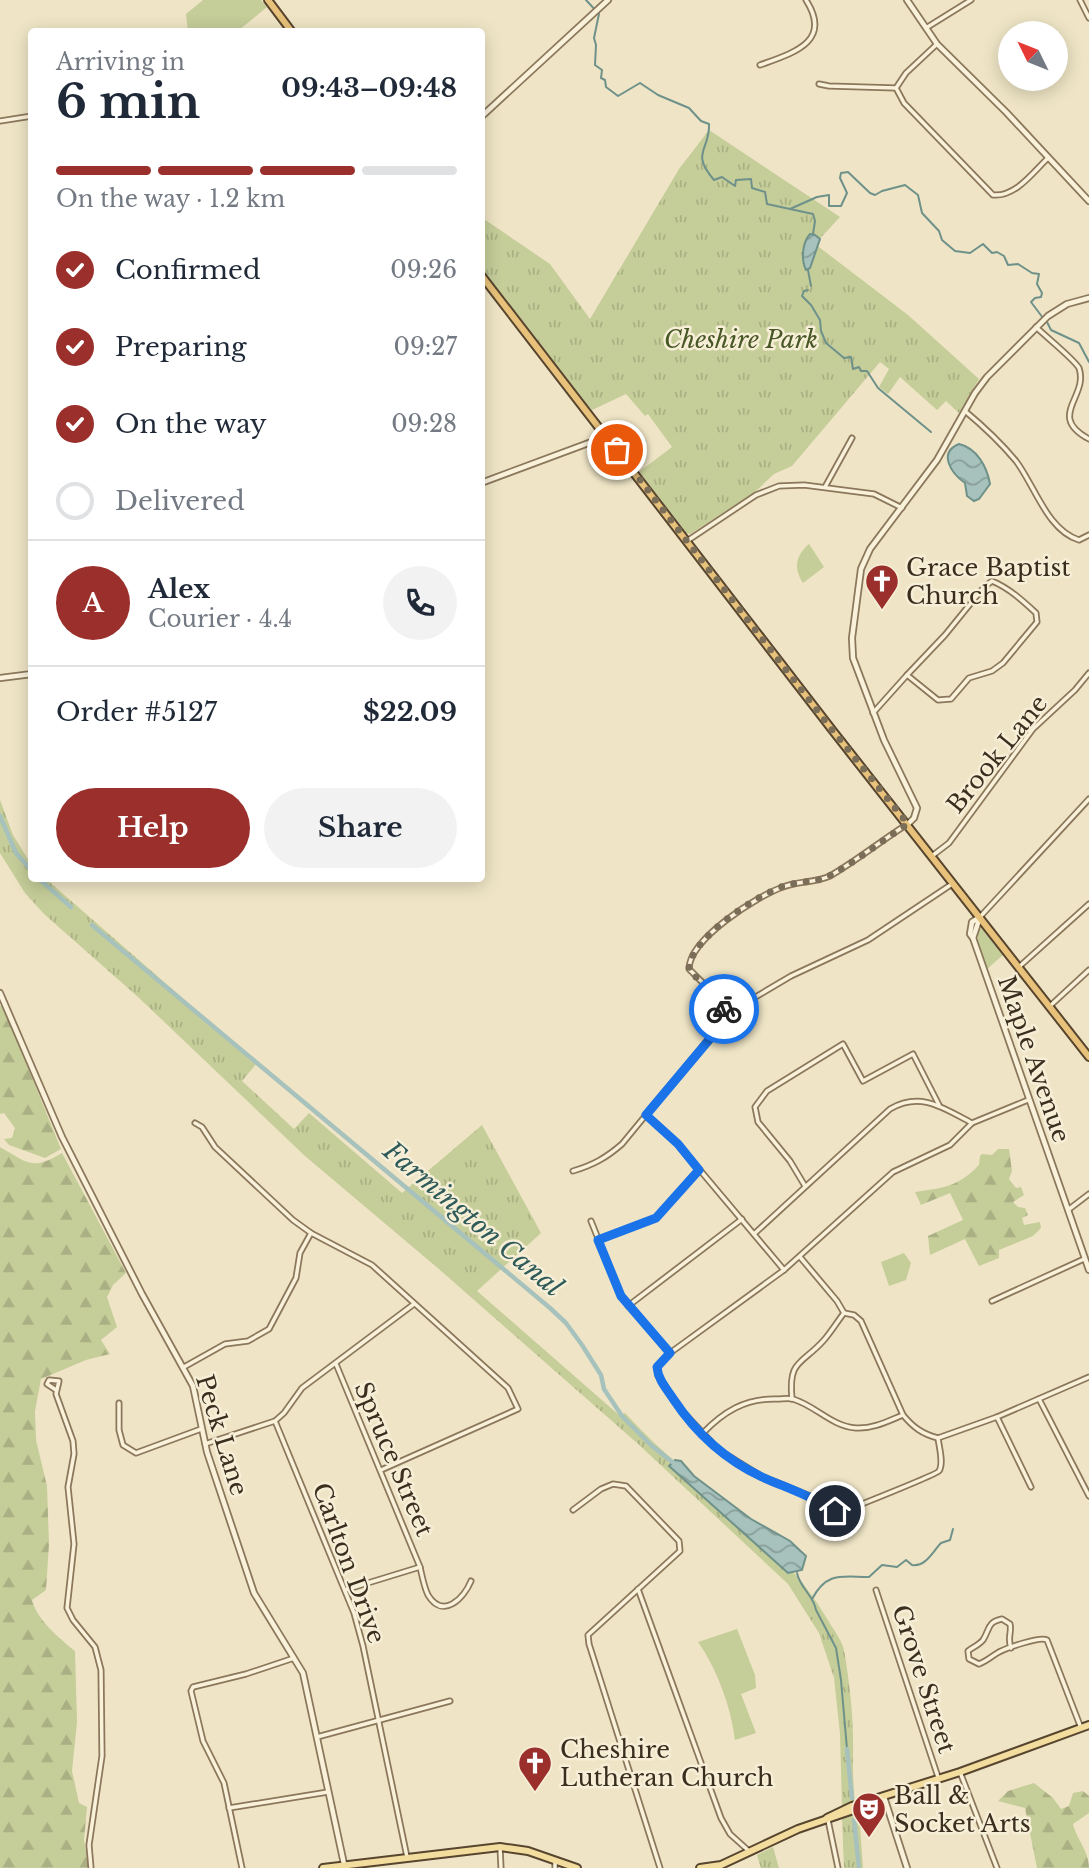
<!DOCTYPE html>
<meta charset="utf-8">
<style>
body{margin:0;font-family:"Libre Baskerville",serif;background:#f2f2f3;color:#1f2937;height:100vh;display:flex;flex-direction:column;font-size:26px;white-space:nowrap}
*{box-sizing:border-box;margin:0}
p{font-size:23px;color:#747a83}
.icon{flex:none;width:38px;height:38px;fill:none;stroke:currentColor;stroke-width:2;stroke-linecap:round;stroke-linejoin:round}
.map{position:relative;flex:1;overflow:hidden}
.drawer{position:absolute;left:28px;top:28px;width:457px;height:854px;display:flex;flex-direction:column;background:#fff;border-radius:7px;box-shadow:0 4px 18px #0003}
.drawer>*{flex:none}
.needle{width:46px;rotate:313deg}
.fabs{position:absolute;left:998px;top:21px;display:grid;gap:14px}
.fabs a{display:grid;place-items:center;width:70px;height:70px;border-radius:50%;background:#fff;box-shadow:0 4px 18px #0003;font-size:35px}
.pin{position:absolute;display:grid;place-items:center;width:60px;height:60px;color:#fff;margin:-30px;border:4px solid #fff;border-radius:50%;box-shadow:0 2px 7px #0007}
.courier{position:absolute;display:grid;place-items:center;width:70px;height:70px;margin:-35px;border:5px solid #1a73e8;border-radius:50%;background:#fff;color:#222;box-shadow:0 2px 9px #0007}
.overview em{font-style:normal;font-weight:800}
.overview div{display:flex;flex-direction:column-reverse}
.overview{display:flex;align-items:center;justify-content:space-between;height:119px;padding:0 28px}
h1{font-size:46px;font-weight:800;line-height:52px}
.bar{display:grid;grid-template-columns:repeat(4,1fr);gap:10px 7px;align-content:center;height:84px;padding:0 28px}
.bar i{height:9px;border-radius:5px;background:#e0e1e3}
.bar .on{background:#9a2f2b}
.bar p{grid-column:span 4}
.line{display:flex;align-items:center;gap:18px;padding:0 28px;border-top:2px solid #e0e1e3}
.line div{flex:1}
.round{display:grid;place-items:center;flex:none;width:74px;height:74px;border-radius:37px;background:#f2f2f3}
ol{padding:0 28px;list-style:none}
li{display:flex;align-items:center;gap:21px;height:77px}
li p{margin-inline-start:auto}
li .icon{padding:7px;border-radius:50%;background:#9a2f2b;color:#fff;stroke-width:4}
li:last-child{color:#747a83}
li i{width:38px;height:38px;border:4px solid #e0e1e3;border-radius:50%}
.cta{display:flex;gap:14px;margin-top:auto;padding:14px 28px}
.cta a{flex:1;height:80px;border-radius:42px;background:#9a2f2b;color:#fff;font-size:28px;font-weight:800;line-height:80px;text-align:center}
.cta a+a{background:#f2f2f3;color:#1f2937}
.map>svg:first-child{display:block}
.grass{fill:#c5cd99}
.forest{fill:url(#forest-firs)}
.park{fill:url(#park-tufts)}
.water{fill:url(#water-waves);stroke:#6e918a;stroke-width:2}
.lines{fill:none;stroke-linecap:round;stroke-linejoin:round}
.stream{stroke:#6e918a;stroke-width:2}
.canal{stroke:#a7c2bc;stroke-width:4.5}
.minor-casing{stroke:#8b775b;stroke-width:7}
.tertiary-casing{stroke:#8b775b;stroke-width:8}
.primary-casing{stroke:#58452f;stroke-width:10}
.trunk-casing{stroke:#58452f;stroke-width:10}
.minor{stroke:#f9f1da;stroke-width:3.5}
.tertiary{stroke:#f9f1da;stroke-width:4.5}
.primary{stroke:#f2dc9e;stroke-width:6}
.trunk{stroke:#e8c27a;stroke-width:6}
.done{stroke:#7a6e59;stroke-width:7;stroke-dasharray:0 12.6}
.route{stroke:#1a73e8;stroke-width:9}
.labels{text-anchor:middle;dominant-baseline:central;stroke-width:5;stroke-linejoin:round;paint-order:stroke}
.park-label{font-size:24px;font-style:italic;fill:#485726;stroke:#f6eed6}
.poi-label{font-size:24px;fill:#3b2e1f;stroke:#f6eed6;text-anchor:start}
.street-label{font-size:24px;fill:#3b2e1f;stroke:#f6eed6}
.water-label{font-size:26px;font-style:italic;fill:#2e5a5a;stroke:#f6eed6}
</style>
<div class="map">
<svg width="1089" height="1868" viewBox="0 0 1089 1868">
<defs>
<pattern id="forest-firs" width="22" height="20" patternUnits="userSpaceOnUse" patternTransform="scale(1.75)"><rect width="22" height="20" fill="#c5cd99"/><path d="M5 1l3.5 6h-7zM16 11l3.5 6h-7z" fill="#aab083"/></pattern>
<pattern id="park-tufts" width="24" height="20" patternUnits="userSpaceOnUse" patternTransform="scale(1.75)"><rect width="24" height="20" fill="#c5cd99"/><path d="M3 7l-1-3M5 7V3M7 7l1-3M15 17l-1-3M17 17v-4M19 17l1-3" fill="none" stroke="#aab083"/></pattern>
<pattern id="water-waves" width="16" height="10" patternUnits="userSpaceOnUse" patternTransform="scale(1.75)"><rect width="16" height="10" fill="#a7c2bc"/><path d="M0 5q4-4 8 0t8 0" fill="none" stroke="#899e98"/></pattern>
</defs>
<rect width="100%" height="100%" fill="#efe5c6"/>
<g class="grass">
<polygon points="203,0 261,0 267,7 238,31 188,31 186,14"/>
<path d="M809 544 824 567 803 583C793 568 796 555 809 544Z"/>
<polygon points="904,1253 911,1263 906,1280 889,1286 881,1262"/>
<path d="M737 1629 755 1675 756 1688 741 1694 756 1733 735 1740C731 1707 717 1669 698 1642Z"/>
</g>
<g class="forest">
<polygon points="0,1006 3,1006 61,1149 45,1158 9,1145 4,1139 12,1138 15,1128 4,1113 0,1114"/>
<path d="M0 1147C28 1163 32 1171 62 1153L126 1273 113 1285 107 1297 117 1327 101 1340 110 1354 86 1360 41 1379 35 1411 36 1440 47 1486 49 1544 46 1590 32 1600C37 1620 59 1638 75 1651L77 1722 72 1771 79 1803 87 1807 84 1840 89 1868H0Z"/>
<path d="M998 1149H1009L1012 1171 1009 1179 1016 1188 1021 1187 1024 1195 1013 1202 1018 1207 1025 1208 1028 1215 1022 1218 1024 1225 1040 1222 1041 1228 1033 1236 999 1250V1258L979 1266 965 1239 930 1255 928 1236 963 1220 950 1193 921 1205 915 1192C944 1188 959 1186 979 1165L980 1156 982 1154 992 1155Z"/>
<path d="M1034 1783 1053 1798 1061 1809 1069 1806 1073 1793 1083 1791 1089 1796V1813L1073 1824C1077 1840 1089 1851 1089 1868H1037L1025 1808 998 1801 1008 1791Z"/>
</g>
<g class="park">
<polygon points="709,130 840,217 815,244 908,315 979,379 959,413 946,401 937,410 900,377 888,394 879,387 889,369 880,362 792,466 774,474 755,492 690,534 686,533 639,472 672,447 648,414 645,416 626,394 592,410 587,405 481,269 481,217 550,264 590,319 679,169"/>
<path d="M0 800 13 835 31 864 32 878 46 879 257 1063 242 1081 294 1129 309 1113 402 1193 482 1125 541 1233 477 1291 619 1415 625 1413C690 1485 780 1536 829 1622 834 1630 842 1641 844 1650 850 1684 854 1722 853 1756 853 1772 853 1788 855 1804L842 1808 840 1734 834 1678 819 1633 788 1584 637 1443 440 1270 305 1156 138 997 44 914 25 893 0 853Z"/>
<path d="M979 928 982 929 1003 955 987 969C982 956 974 941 979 928Z"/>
<polygon points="859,1812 863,1868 844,1868 842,1818"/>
<polygon points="773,1847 779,1868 761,1868 757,1855"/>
</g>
<g class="water">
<path d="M810 234 815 235 820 239 810 268 806 270C801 260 802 243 810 234Z"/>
<path d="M959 444C977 448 987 467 990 484L979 499 974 501 967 496 965 483C952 474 937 453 959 444Z"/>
<polygon points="675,1460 681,1461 694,1476 751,1519 790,1541 806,1556 802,1570 788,1573 669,1466"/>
</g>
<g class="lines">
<g class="stream">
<path d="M586 0 599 14 594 38 596 45 595 65 602 70 601 78 605 80 606 87 618 96 640 83 658 95 689 108 701 121 709 124C710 151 690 152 714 180L722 177 735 186 736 180 751 179 752 188 765 192 767 204 790 209 817 197 829 195V206H841L847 193 840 178 841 173 848 172 870 193 875 195 882 191 905 185 918 195 922 213 939 231 942 240 955 251 970 253 983 244 992 253 997 252 1004 256 1008 265 1018 264 1032 273 1039 274 1037 284 1042 293 1041 297 1035 298 1031 302 1043 318"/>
<polyline points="790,209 813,214 815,221 813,234"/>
<polyline points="808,270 811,286"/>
<polyline points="808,290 804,291 802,296 811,305 820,320 821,331 826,343 844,358 851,357 853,369 859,367 861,371 867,371 878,388 931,432"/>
<polyline points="1047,322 1051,330 1079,343 1089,362"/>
<path d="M797 1573C800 1588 814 1596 816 1610L836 1648 841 1680 847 1749"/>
<path d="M812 1599C827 1571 842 1577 869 1577L882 1565 897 1567 906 1560 912 1565C926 1567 933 1551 941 1543L950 1540 953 1529"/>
</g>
<g class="canal">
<polyline points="0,816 16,853 32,871"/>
<polyline points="38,878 71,907"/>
<polyline points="92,925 550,1308 566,1323 582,1345 601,1375 604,1389 622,1416 652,1446 675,1464"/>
<polyline points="847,1749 852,1798"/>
<polyline points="854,1820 859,1868"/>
</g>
<g class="minor-casing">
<g id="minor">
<polyline points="1080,0 1089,18"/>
<polyline points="926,28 971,0"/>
<path d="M760 65C793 53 833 42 806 0"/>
<polyline points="819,84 829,86 896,88"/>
<path d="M896 88 904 103 993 195C1016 197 1033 172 1048 158"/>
<polyline points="896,88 906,73 937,44"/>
<polyline points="0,121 32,116"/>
<path d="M1036 327C1044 335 1075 360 1079 368 1089 397 1046 416 1089 439"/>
<path d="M965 411C983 426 1001 443 1016 461 1035 486 1047 530 1079 540L1089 535"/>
<polyline points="825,487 852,438"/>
<polyline points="687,541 756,495 779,486 804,485 874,494 902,508"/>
<path d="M992 581C1009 588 1023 601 1036 613L1037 622 1003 663 992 671 969 678 951 699 938 700 907 675 945 635 984 587Z"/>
<polyline points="873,713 907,675"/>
<polyline points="932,856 949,843 1033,729 1075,690 1089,673"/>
<polyline points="980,917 1089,799"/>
<polyline points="1020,966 1089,904"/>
<polyline points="1050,1006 1089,970"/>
<path d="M729 1016 710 990 689 969C689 939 757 896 783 887 798 881 815 883 830 876 856 861 881 841 906 825"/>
<polyline points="646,1115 678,1144 784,1270"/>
<polyline points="195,1123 202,1127 215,1147 293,1220 311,1233 372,1265 508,1388 518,1409 381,1470"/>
<path d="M573 1171C593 1165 606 1158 622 1144L716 1030 747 1002 791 976 868 940 952 884"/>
<polyline points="805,1186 790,1161 758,1122 755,1107 767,1091 843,1044 863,1081 913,1054 939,1105"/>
<polyline points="1068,1210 1089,1194"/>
<polyline points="591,1221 621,1296 670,1353"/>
<path d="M754 1234 890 1109C921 1091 943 1108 972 1123"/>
<polyline points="598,1240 656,1218 699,1169"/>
<polyline points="800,1257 837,1301 844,1313"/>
<polyline points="992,1301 1084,1259"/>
<polyline points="628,1306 742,1219"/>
<path d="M844 1313 854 1315 861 1321 903 1415C913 1427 922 1434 938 1438"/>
<path d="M336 1364 420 1567C422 1576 424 1587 428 1595 443 1620 464 1598 471 1581"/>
<polyline points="184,1367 225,1344 248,1341 269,1329 296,1278 300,1253 311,1233"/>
<polyline points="56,1390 47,1384 49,1380 59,1381 56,1394 73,1441 74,1454 68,1487 74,1544 67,1608 73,1620 95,1647 101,1670 102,1756 89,1845 91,1868"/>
<path d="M792 1399C788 1359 802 1365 824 1340 831 1332 837 1322 844 1313"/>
<polyline points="1039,1399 1089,1496"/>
<polyline points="119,1403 119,1430 123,1445 136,1453 201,1429"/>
<polyline points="997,1417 1031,1487"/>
<polyline points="275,1421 354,1613 363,1646 407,1857"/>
<path d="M702 1434C723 1412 745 1398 777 1399 782 1399 788 1398 793 1399 816 1406 831 1426 856 1428 873 1429 888 1421 903 1415"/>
<path d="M938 1438C939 1447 944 1463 939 1471 936 1475 854 1507 842 1512L835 1511 815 1498 761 1476 719 1450 682 1411 658 1376 657 1367 670 1353 784 1270 893 1172 950 1145 972 1123 1028 1100"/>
<polyline points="938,1438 997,1417 1089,1377"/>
<polyline points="205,1444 275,1421 284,1413 302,1388 414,1304"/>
<polyline points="573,1510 601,1489 613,1484 626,1486 679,1541 680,1551 588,1635 589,1644 660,1868"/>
<polyline points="638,1589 721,1818 730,1834 750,1852"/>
<polyline points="345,1590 420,1567"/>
<polyline points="876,1590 938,1777"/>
<path d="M1011 1648C1007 1637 1012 1633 1010 1624L1002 1619C987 1622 990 1629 983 1640 979 1645 973 1647 968 1651L969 1659 979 1664C987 1661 992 1656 999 1652 1007 1648 1040 1636 1047 1640L1081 1728"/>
<polyline points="317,1737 450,1701"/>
<polyline points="960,1772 997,1868"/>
<polyline points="229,1808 328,1792"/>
<polyline points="828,1820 838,1868"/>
<polyline points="500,1847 501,1868"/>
<polyline points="242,1868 224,1783 203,1741 191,1691 193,1687 246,1674 294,1658"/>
<polyline points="555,1868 555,1861"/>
</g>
</g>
<g class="tertiary-casing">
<g id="tertiary">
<polyline points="907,0 937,44 1006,112 1089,201"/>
<polyline points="481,117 608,0"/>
<polyline points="481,483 594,441 605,436"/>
<polyline points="0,678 32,674"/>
<polyline points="908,824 914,818 917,808 884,740 853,658 852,638 861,569 870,549 937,460 975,393 987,377 1048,316 1067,304 1089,298"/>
<polyline points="980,917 972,922 970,934 973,938 1089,1270"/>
<polyline points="973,938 980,917"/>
<polyline points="0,993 62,1137 142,1294 193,1386 207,1452 254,1593 303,1673 344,1864"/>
<polyline points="884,1797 907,1868"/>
</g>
</g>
<g class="primary-casing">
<g id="primary">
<polyline points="827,1818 852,1806 960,1772 1089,1725"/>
<polyline points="323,1868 500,1847 528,1851 577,1868"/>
<polyline points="700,1868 721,1865 798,1829 871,1804"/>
</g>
</g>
<g class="trunk-casing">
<g id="trunk">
<polyline points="268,0 292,32"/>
<polyline points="481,275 833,731 1089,1057"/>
</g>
</g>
<use href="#minor" class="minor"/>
<use href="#tertiary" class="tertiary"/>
<use href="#primary" class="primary"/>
<use href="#trunk" class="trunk"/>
</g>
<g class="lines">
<path class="done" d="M617 450 833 731 908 824C882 840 858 860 831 875 817 883 799 881 784 886 757 895 689 939 689 969L724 1009"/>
<path class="route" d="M724 1009 729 1016 646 1115 678 1144 699 1170 656 1218 598 1240 621 1296 670 1353 657 1367C658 1380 667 1389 674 1400 696 1433 726 1460 762 1477 787 1488 812 1496 835 1511"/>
</g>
<defs>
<g id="church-pin" transform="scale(1.75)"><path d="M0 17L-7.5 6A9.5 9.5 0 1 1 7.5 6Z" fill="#9a2f2b" stroke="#f6eed6"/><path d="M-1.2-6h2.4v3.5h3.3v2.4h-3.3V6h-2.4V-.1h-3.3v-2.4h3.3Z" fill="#fff"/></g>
<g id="theatre-pin" transform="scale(1.75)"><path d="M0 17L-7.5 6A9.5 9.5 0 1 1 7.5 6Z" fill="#9a2f2b" stroke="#f6eed6"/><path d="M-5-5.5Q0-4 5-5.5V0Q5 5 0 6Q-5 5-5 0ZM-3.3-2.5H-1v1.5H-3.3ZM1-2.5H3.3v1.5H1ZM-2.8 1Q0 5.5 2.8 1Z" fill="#fff"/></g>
</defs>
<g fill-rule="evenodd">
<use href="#church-pin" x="882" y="581"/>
<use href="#church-pin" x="535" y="1763"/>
<use href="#theatre-pin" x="869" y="1809"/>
</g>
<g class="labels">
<g class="park-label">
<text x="741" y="339">Cheshire Park</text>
</g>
<g class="poi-label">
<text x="906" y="567">Grace Baptist<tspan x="906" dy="28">Church</tspan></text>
<text x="560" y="1749">Cheshire<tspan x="560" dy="28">Lutheran Church</tspan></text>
<text x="894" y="1795">Ball &amp;<tspan x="894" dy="28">Socket Arts</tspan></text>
</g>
<g class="street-label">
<text transform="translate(997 754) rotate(-51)">Brook Lane</text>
<text transform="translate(1034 1059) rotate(71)">Maple Avenue</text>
<text transform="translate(222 1435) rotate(73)">Peck Lane</text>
<text transform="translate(394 1459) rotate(67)">Spruce Street</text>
<text transform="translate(349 1563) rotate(70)">Carlton Drive</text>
<text transform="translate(924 1679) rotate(72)">Grove Street</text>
</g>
<g class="water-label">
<text transform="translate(473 1219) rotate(40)">Farmington Canal</text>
</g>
</g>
</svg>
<div class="fabs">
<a><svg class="needle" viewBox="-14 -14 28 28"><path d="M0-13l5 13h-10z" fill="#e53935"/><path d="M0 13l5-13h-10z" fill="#747a83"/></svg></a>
</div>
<div class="pin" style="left:617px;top:450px;background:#ea580c"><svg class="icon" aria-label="bag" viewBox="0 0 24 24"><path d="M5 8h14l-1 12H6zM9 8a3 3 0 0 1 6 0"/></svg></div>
<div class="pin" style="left:835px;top:1511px;background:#1f2937"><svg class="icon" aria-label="home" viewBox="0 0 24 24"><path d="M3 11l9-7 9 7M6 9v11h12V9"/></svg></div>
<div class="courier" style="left:724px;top:1009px"><svg class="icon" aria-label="bike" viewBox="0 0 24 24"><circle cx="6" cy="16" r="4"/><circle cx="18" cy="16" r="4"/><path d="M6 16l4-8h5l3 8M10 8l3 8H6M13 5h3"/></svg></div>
<section class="drawer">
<div class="overview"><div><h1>6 min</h1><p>Arriving in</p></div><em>09:43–09:48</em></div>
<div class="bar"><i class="on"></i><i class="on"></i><i class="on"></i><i></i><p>On the way · 1.2 km</p></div>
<ol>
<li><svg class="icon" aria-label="check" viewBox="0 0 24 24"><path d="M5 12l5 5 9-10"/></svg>Confirmed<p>09:26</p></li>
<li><svg class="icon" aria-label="check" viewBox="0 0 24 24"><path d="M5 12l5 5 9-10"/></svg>Preparing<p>09:27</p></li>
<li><svg class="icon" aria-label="check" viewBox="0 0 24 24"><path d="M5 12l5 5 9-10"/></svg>On the way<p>09:28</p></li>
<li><i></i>Delivered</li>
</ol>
<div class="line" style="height:126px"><b class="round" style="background:#9a2f2b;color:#fff">A</b><div><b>Alex</b><p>Courier · 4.4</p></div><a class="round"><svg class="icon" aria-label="phone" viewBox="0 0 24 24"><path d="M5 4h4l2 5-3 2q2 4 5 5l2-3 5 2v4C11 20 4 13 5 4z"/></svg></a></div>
<div class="line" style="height:91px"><div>Order #5127</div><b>$22.09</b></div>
<div class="cta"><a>Help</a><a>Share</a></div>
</section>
</div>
